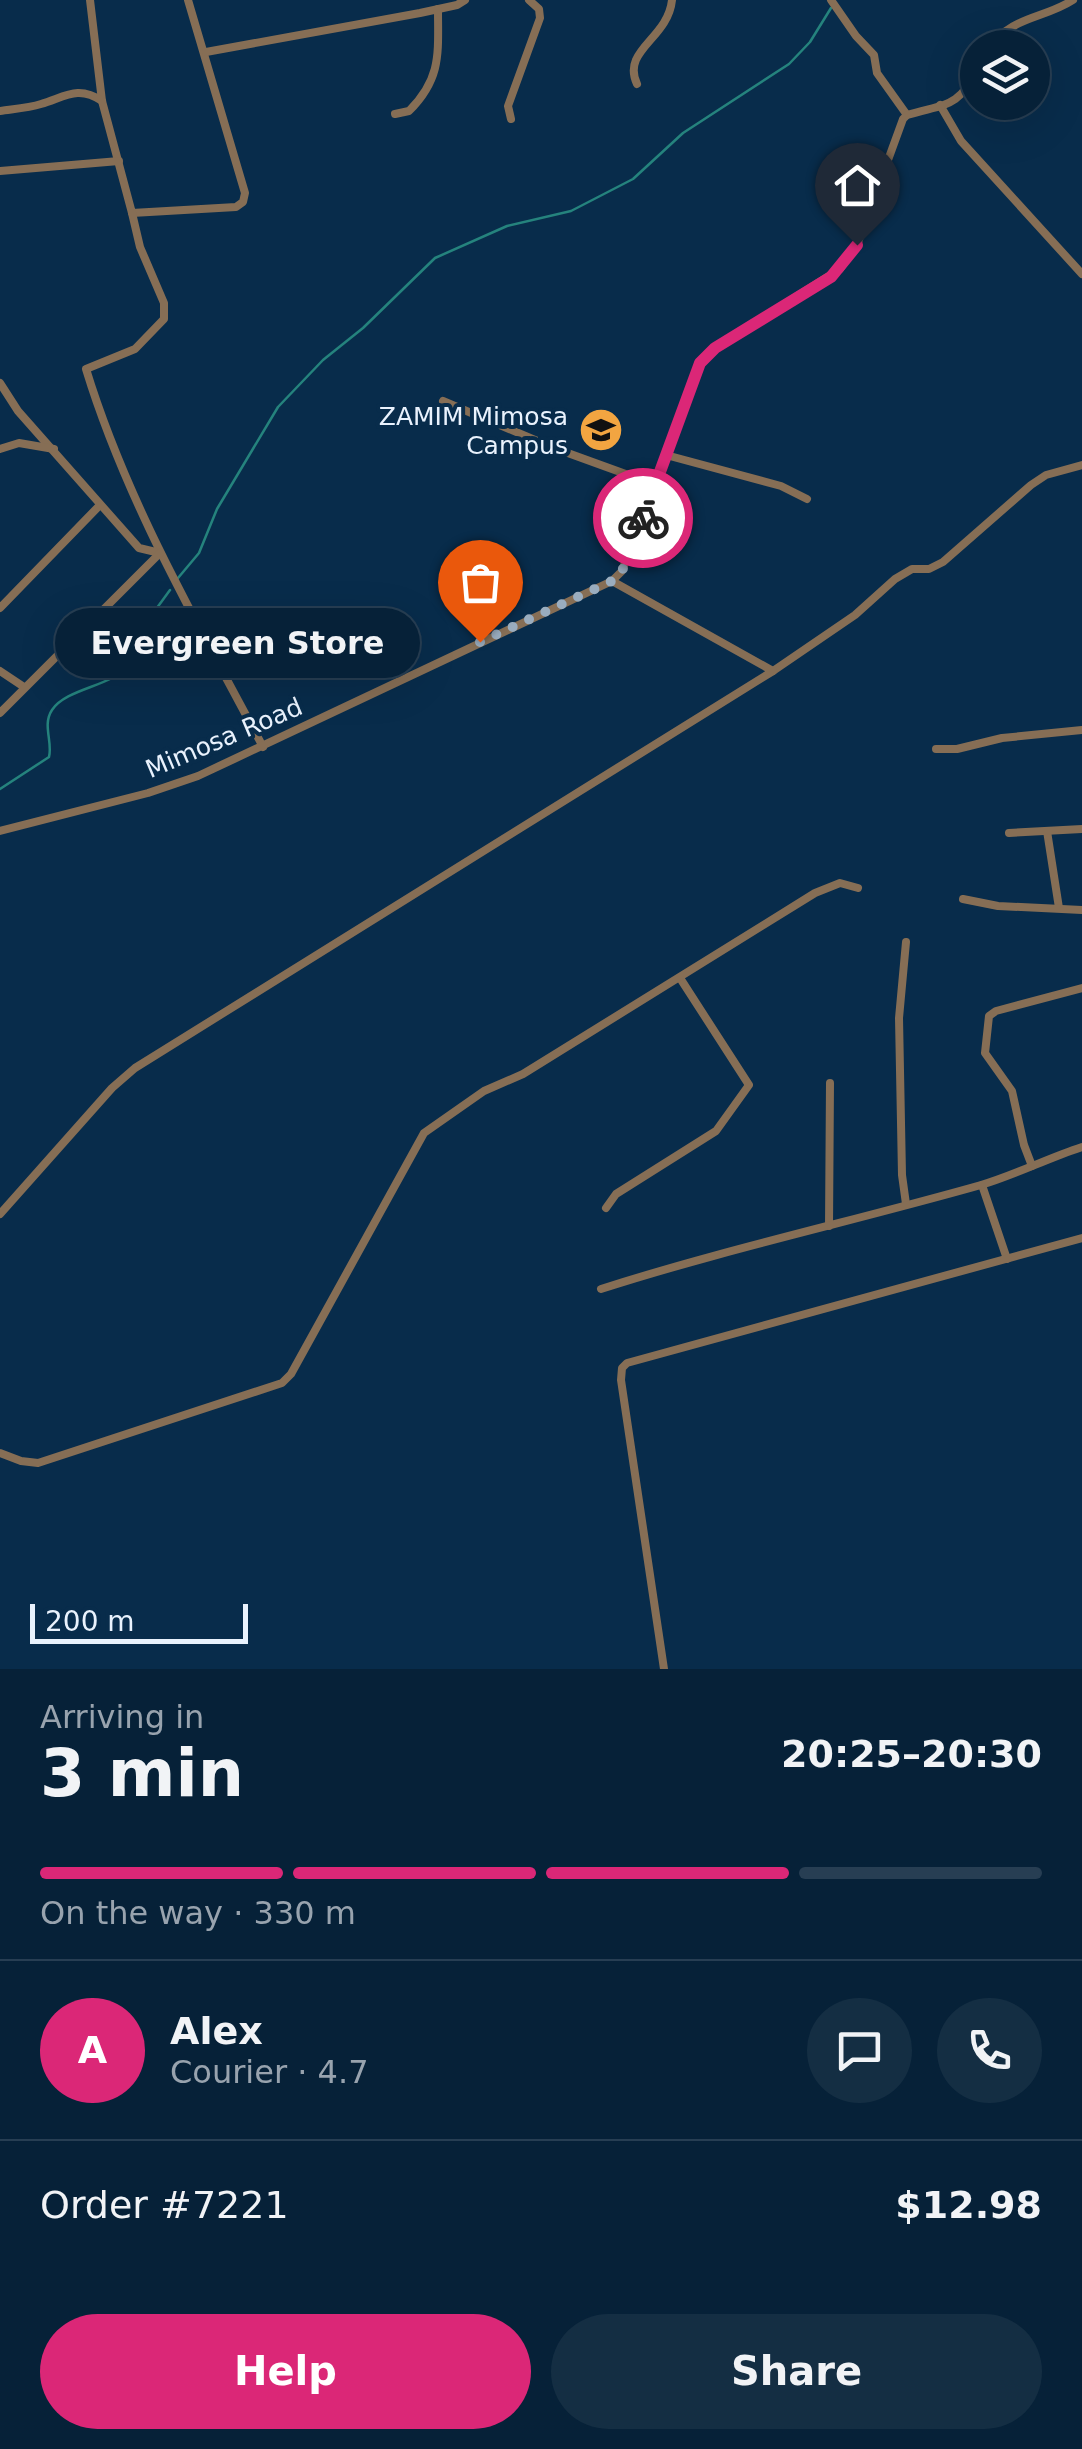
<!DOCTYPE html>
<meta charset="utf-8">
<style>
body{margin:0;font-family:"DejaVu Sans",sans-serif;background:#142e43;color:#f1f3f6;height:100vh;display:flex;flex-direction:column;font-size:38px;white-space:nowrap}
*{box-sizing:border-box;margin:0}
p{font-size:32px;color:#98a3ae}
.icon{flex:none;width:55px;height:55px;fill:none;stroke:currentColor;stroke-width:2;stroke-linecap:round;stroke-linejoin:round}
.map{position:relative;height:1669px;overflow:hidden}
.panel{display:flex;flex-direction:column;background:#062138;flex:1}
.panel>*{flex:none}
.controls{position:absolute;left:960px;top:30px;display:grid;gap:20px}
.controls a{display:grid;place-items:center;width:90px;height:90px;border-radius:50%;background:#062138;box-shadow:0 10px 40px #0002,0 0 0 2px #273e53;font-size:50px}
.scale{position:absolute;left:30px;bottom:25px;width:218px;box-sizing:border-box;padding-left:10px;border:5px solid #e9f2fd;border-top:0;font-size:28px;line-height:35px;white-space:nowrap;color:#e9f2fd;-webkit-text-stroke:8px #082c4b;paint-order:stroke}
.pin{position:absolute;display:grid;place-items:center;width:85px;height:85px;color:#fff;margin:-102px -42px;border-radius:50% 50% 50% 0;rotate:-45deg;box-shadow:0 0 10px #0007}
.pin .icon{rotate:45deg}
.courier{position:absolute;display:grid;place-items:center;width:100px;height:100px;margin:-50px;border:8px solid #db2777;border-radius:50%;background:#fff;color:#222;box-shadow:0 2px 12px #0007}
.bubble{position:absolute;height:70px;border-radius:35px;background:#062138;box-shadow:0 10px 40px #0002,0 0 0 2px #273e53;font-size:32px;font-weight:700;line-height:70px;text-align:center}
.summary em{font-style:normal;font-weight:700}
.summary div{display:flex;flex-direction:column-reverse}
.summary{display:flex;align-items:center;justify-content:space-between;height:170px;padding:0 40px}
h1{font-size:65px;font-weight:700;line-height:75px}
.bar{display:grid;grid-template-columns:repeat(4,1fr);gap:15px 10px;align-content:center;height:120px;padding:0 40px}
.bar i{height:12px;border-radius:8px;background:#273e53}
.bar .selected{background:#db2777}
.bar p{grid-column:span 4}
.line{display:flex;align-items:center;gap:25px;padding:0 40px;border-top:2px solid #273e53}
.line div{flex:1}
.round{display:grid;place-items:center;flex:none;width:105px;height:105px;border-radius:52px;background:#142e43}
.primary-button{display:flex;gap:20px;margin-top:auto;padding:20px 40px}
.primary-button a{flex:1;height:115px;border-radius:60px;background:#db2777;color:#fff;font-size:40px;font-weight:700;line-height:115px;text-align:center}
.primary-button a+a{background:#142e43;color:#f1f3f6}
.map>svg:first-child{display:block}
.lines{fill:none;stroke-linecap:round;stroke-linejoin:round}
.stream{stroke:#25837d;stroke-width:2.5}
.minor{stroke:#866e55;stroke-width:8}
.done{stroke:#9aadbf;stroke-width:10;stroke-dasharray:0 18}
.route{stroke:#db2777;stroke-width:12}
.labels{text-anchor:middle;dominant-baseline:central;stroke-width:8;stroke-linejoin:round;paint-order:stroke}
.poi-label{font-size:25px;fill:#e9f2fd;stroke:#082c4b;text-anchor:end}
.street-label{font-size:25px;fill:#e9f2fd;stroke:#082c4b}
</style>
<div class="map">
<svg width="1082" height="1669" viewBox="0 0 1082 1669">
<rect width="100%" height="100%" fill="#082c4b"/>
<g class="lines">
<g class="stream">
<polyline points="178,578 199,553 217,509 278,407 323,360 363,328 435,258 507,226 571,211 633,179 683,133 789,64 810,42 831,8"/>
<path d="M0 789 49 757C53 742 42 725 52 710 67 687 118 686 126 664 128 658 127 647 128 640L143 627 170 590"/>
</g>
<g class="minor">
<polyline points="90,0 102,101 132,213 236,207 243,202 245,193 188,0"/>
<polyline points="831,0 856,36 874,55 877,73 907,115"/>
<path d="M990 48C1011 16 1044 19 1073 0"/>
<polyline points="206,52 420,13 457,5 465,0"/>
<path d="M637 84C621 50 668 39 672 0"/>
<polyline points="940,105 961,141 1082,274"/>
<path d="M0 111C13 109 28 108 41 104 65 97 78 85 102 101"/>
<path d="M395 114 409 111C442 78 438 53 438 9"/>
<polyline points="511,119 508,106 540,18 539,9 529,0"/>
<polyline points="0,171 119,161"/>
<path d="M132 213 140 247 164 303V319L135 349 86 369C127 503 198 624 263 747"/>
<polyline points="0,383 18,411 139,548 160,553"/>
<polyline points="443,401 554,448 656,485"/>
<polyline points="0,449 19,443 54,449"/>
<polyline points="666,455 781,486 807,499"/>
<polyline points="0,608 100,505"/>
<polyline points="0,671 24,687"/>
<polyline points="773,671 855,615 895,579 912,569 929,569 943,562 1031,485 1046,475 1082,465"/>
<polyline points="0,713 160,553"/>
<polyline points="936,749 957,749 1002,738 1082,730"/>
<path d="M0 831 148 793 198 776 612 581 622 571 700 363 715 348 840 269 857 245 903 119 907 115C947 103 957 109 978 69"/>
<polyline points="1047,831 1059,908"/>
<polyline points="1009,833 1082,829"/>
<polyline points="963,899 998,906 1082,910"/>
<polyline points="906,942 899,1018 902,1175 906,1204"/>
<polyline points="1032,1166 1024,1145 1012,1091 985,1053 989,1016 996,1011 1082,988"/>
<polyline points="982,1185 1007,1259"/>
<polyline points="606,1208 616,1194 716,1131 749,1085 680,978"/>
<polyline points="0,1214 112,1088 135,1068 773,671 612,581"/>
<polyline points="829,1226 830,1083"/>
<path d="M601 1289C726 1249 854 1221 981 1185 1015 1175 1048 1158 1082 1147"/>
<polyline points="0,1453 21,1461 38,1463 282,1383 291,1374 424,1133 484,1091 523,1074 815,893 840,883 858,888"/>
<polyline points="664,1669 621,1380 622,1368 627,1363 1082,1238"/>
</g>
</g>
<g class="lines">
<polyline class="done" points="480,642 612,581 622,571 643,518"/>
<polyline class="route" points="643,518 700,363 715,348 831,277 857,245"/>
</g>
<defs>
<g id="university-disc" transform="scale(2.25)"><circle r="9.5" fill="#f2a541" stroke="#082c4b"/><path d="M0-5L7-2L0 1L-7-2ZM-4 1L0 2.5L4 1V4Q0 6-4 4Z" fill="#111"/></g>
</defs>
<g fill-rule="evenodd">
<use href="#university-disc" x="601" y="430"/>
</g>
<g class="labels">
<g class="poi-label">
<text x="568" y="416">ZAMIM Mimosa<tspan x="568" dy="29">Campus</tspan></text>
</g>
<g class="street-label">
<text transform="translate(224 738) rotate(-23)">Mimosa Road</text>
</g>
</g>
</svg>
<div class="controls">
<a><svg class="icon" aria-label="layers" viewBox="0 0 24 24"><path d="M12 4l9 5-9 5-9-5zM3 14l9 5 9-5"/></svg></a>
</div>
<div class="scale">200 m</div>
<div class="pin" style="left:480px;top:642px;background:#ea580c"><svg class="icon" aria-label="bag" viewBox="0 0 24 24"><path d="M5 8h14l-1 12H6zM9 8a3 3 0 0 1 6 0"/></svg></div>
<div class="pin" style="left:857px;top:245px;background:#1f2937"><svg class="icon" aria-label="home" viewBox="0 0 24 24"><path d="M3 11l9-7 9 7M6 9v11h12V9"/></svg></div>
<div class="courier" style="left:643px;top:518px"><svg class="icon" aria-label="bike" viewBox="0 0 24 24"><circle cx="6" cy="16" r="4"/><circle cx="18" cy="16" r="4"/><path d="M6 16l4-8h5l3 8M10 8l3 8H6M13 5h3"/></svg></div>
<div class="bubble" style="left:55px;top:608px;width:365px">Evergreen Store</div>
</div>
<section class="panel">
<div class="summary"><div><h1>3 min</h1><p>Arriving in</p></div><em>20:25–20:30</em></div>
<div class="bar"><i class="selected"></i><i class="selected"></i><i class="selected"></i><i></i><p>On the way · 330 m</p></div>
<div class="line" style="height:180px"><b class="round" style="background:#db2777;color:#fff">A</b><div><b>Alex</b><p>Courier · 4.7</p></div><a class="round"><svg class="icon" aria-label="chat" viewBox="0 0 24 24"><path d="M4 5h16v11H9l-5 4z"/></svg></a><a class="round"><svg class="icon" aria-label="phone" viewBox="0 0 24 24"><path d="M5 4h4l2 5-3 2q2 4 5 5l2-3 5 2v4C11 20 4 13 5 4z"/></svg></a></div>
<div class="line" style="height:130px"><div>Order #7221</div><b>$12.98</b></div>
<div class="primary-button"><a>Help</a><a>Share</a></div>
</section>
